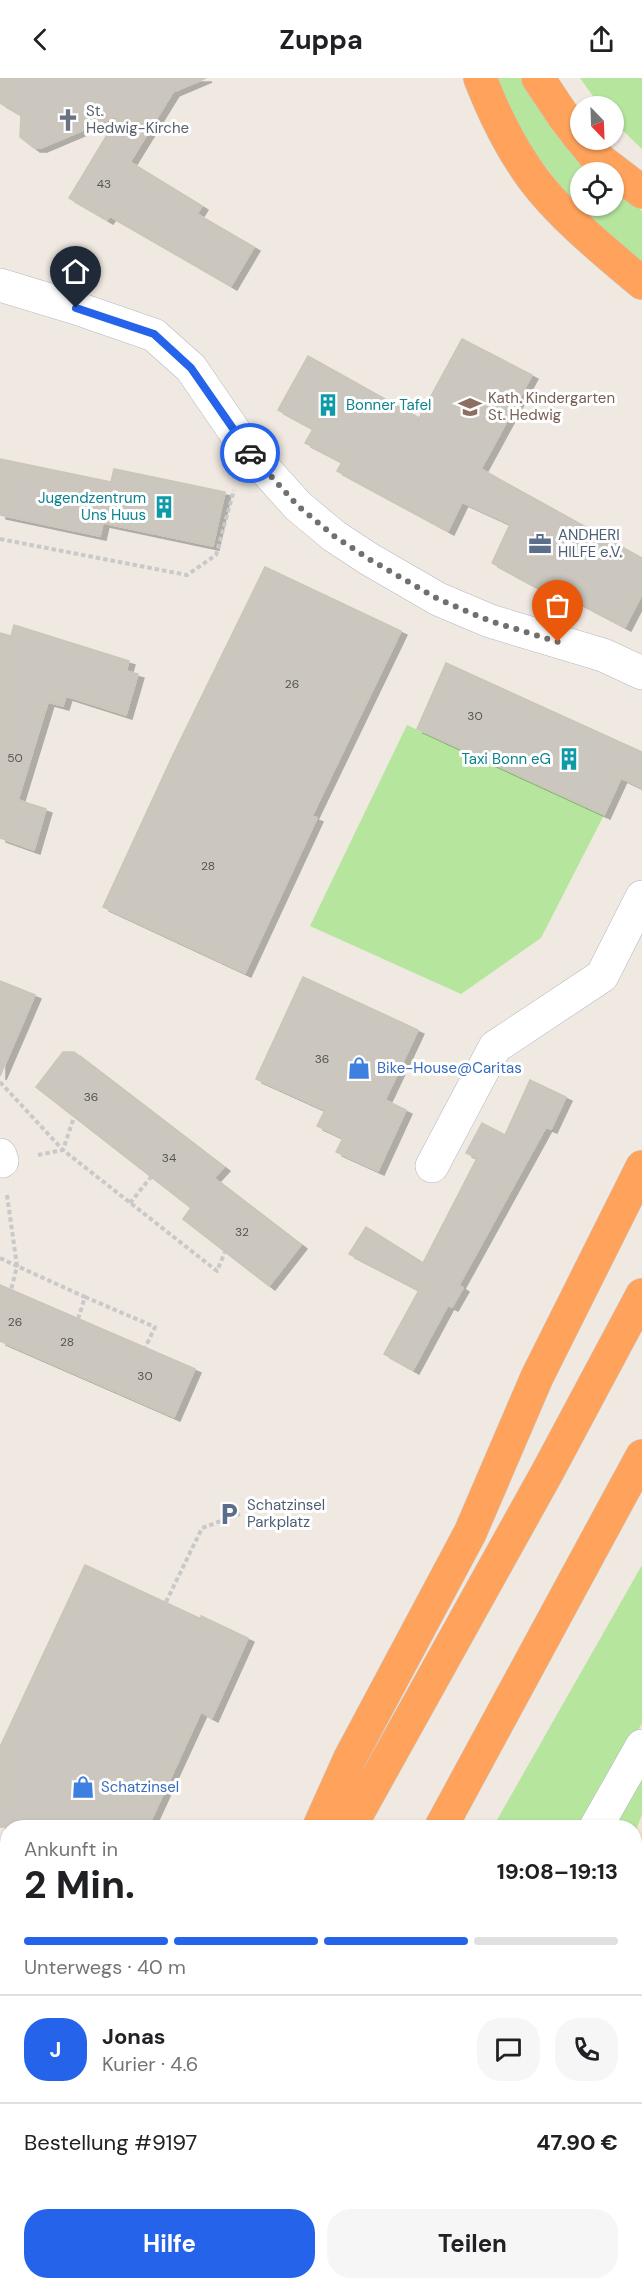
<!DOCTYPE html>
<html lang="de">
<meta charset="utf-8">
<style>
body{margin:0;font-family:"DM Sans",sans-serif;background:#f6f6f6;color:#202124;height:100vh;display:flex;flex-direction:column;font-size:22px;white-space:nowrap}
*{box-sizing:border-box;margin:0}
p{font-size:20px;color:#757577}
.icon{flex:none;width:33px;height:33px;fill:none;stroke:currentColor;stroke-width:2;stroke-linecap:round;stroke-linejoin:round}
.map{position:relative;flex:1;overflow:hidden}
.sheet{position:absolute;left:0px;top:1742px;width:642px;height:470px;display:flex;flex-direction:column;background:#fff;border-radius:24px 24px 0 0;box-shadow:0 2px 4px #0004}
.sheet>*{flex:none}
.needle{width:39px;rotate:157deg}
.tools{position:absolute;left:570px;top:18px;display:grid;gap:12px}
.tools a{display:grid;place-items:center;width:54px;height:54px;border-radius:50%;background:#fff;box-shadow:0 2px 4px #0004;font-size:30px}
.pin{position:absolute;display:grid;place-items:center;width:51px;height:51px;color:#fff;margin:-62px -26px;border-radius:50% 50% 50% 0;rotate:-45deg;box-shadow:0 0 6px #0007}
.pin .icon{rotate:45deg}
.courier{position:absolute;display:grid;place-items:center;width:60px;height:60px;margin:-30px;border:4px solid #2563eb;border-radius:50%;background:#fff;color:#222;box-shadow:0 2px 8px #0007}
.summary em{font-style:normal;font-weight:700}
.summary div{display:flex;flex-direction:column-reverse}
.summary{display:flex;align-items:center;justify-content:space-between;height:102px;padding:0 24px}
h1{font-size:39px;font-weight:700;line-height:45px}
.bar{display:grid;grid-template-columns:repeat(4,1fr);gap:9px 6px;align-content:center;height:72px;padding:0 24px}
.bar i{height:8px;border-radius:4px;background:#e0e0e0}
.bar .selected{background:#2563eb}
.bar p{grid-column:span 4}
.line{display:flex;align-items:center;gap:15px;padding:0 24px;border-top:2px solid #e0e0e0}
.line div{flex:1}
.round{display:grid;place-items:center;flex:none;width:63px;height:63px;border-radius:24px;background:#f6f6f6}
.primary-button{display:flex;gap:12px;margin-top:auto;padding:12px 24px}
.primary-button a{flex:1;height:69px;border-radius:24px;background:#2563eb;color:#fff;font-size:24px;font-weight:700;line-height:69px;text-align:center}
.primary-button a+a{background:#f6f6f6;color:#202124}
header{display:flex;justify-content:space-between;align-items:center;height:78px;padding:0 24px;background:#fff;font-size:27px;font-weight:700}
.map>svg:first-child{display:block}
.education{fill:#f0e6d1}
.green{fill:#b6e59e}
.building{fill:#cbc7bf;stroke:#cbc5ba;stroke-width:1.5;filter:url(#shadow)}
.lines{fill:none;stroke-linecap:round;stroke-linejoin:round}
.minor-casing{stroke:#b4b7c1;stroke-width:34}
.major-casing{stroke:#c9c9c9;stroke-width:34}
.highway-casing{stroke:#c9c9c9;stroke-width:34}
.path{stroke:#c9c9c9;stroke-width:4;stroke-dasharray:4.5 3;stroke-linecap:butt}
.minor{stroke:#fff;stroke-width:33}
.major{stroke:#f2d163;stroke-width:33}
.highway{stroke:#ffa35c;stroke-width:33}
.done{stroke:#726f6d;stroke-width:6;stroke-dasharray:0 10.8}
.route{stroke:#2563eb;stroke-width:8}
.labels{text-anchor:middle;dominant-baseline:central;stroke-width:6;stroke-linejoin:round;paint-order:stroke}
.number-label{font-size:12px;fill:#555452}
.worship-label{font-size:15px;fill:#5b616d;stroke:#fff;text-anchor:start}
.education-label{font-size:15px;fill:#785e54;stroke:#fff;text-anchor:start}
.culture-label{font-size:15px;fill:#0d838f;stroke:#fff;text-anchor:end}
.service-label{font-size:15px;fill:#4e5e75;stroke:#fff;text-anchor:start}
.shop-label{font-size:15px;fill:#366cbe;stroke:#fff;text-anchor:start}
</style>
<header><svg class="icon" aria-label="back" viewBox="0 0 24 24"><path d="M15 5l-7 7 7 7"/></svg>Zuppa<svg class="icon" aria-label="share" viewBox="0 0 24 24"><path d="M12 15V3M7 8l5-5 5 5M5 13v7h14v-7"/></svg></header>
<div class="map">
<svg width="642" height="2210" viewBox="0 0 642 2210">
<defs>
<filter id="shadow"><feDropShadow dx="6" dy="4" stdDeviation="0" flood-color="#0004"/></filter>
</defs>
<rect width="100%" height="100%" fill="#efe9e1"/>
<polygon class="education" points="642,1624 642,2210 413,2210 395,2204 634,2204 634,1749 570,1749"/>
<g class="green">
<path d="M496 0H523L593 94H580V128H614V112L642 133V186C593 145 546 100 516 42 508 28 503 14 496 0Z"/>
<polygon points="580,0 642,0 642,71 614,44 614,28 600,28"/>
<polygon points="407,647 604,737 541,860 461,916 310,848"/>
<polygon points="642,1487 642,1645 583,1749 493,1749"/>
<polygon points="642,1694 642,1736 635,1755 634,1749 612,1749"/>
</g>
<g class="building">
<polygon points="0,0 206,0 173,14 130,84 202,128 197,136 254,169 231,208 110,138 107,142 69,120 119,37 41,70 34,70 20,59 21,37 0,25"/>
<polygon points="462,261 532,297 481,391 642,480 642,516 625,549 560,515 557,520 492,485 510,446 462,424 448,453 337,393 342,384 305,365 313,351 278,332 308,278 419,340"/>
<polygon points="0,381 111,404 114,391 225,414 213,468 103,445 100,458 0,437"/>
<polygon points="265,489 401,553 312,738 317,740 245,895 103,829 174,675"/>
<polygon points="14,547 129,583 126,593 138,596 126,637 66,618 63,628 48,624 18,722 46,731 34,772 0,760 0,555 11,558"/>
<polygon points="446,585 642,674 642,710 621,700 604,737 417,651"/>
<polygon points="303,899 418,952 385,1022 406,1032 378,1093 336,1074 343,1060 317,1048 325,1032 256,1001"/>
<polygon points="0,903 35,917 0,998"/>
<polygon points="63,974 74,974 224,1089 214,1100 301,1167 269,1208 183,1141 191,1130 36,1009"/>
<polygon points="530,1002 566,1019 551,1051 546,1049 459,1207 463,1210 452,1229 448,1227 413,1292 384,1276 419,1212 349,1176 366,1149 423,1185 477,1080 466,1075 482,1045 505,1057"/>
<polygon points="0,1207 195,1291 174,1339 0,1263"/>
<polygon points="85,1487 201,1541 201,1538 248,1560 212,1640 201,1634 148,1749 0,1749 0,1669"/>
</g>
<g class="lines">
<g class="minor-casing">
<g id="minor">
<polyline points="0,207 76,230 154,257 191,290 245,369 298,428 334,458 369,481 438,521 490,543 603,577 642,595"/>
<polyline points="0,1077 2,1083"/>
<polyline points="432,1088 495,969 602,898 642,819"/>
<polyline points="596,1749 642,1668"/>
<polyline points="0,2100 8,2101"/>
<polyline points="259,2204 262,2210"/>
<polyline points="328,2210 340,2204"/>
</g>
</g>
<g class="major-casing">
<g id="major">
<polyline points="0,2169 8,2171"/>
<polyline points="93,2204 110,2210"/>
</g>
</g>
<g class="highway-casing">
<g id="highway">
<path d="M480 0C492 31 506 61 525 89 552 131 604 173 642 205"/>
<polyline points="538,0 564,39 580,60"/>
<polyline points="582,62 595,78 642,114"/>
<polyline points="319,1749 350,1680 470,1455 537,1299 642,1089"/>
<polyline points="350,1749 548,1393 642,1217"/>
<polyline points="441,1749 642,1378"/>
<polyline points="85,2210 89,2204"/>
<polyline points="184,2210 187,2204"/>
</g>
</g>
<g class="path">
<polyline points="0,461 187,497 216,477 234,412"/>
<polyline points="0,1004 63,1072 74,1039"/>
<polyline points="38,1077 63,1072 217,1193 225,1174"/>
<polyline points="7,1117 17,1188 85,1219 78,1241"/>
<polyline points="130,1125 151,1099"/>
<polyline points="0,1180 17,1188 11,1212"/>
<polyline points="85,1219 155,1249 145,1270"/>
<polyline points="166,1524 202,1450 240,1436"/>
<polyline points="498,2204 517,2210"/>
<polyline points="447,2210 449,2204"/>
</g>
<use href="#minor" class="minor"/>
<use href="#major" class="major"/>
<use href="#highway" class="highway"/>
</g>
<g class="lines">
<polyline class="done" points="250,375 298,428 334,458 369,481 438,521 490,543 558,564"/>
<polyline class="route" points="76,230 154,256 191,290 250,375"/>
</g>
<defs>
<g id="church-bare" transform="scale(1.8)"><path d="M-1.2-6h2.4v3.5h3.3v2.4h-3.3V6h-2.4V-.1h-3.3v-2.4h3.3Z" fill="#6b7280" stroke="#fff" stroke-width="2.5" paint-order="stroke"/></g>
<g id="building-bare" transform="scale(1.8)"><path d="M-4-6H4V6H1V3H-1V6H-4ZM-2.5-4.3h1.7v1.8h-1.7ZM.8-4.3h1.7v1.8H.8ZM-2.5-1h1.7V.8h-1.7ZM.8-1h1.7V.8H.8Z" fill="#0f9aa8" stroke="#fff" stroke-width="2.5" paint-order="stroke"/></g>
<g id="school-bare" transform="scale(1.8)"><path d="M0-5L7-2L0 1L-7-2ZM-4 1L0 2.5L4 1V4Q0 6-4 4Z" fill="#8d6e63" stroke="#fff" stroke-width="2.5" paint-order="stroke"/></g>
<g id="office-bare" transform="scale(1.8)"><path d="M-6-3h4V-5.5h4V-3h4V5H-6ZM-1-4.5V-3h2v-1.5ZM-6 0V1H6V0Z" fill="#5c6f8a" stroke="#fff" stroke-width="2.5" paint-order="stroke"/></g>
<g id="shop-bare" transform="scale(1.8)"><path d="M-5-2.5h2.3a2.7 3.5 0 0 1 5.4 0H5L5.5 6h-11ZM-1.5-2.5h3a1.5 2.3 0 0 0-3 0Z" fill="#3f7fe0" stroke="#fff" stroke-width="2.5" paint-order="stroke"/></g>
<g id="parking-bare" transform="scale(1.8)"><path d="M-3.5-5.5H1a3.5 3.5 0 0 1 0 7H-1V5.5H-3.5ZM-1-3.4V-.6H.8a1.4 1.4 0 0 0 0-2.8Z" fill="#5c6f8a" stroke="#fff" stroke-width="2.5" paint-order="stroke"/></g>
</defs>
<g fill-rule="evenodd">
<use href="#church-bare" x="68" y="42"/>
<use href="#building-bare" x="328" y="327"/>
<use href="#school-bare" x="470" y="329"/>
<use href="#building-bare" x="164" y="429"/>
<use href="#office-bare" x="540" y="466"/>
<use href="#building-bare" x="569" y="681"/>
<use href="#shop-bare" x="359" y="990"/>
<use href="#parking-bare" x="229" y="1436"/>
<use href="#shop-bare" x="83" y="1709"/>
</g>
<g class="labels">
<g class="number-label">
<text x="104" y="106">43</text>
<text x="292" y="606">26</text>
<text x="475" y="638">30</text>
<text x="15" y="680">50</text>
<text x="208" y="788">28</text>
<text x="322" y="981">36</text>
<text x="91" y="1019">36</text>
<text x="169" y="1080">34</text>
<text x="242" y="1154">32</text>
<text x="15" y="1244">26</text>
<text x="67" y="1264">28</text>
<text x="145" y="1298">30</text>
</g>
<g class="worship-label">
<text x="86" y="33">St.<tspan x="86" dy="17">Hedwig-Kirche</tspan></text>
</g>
<g class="education-label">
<text x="488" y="320">Kath. Kindergarten<tspan x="488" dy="17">St. Hedwig</tspan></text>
</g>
<g class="culture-label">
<text x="346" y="327" text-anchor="start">Bonner Tafel</text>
<text x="146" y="420">Jugendzentrum<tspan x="146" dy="17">Uns Huus</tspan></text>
<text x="551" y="681">Taxi Bonn eG</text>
</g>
<g class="service-label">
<text x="558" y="457">ANDHERI<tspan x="558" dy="17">HILFE e.V.</tspan></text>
<text x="247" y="1427">Schatzinsel<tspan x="247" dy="17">Parkplatz</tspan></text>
</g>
<g class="shop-label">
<text x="377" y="990">Bike-House@Caritas</text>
<text x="101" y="1709">Schatzinsel</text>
</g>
</g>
</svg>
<div class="tools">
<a><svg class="needle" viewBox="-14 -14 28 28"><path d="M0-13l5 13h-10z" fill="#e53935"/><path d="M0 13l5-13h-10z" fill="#757577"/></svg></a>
<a><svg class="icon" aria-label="locate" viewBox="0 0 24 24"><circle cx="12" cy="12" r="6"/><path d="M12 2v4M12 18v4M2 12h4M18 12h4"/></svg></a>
</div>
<div class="pin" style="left:558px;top:564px;background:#ea580c"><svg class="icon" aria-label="bag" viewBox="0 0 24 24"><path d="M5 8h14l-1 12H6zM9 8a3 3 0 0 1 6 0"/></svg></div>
<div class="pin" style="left:76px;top:230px;background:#1f2937"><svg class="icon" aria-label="home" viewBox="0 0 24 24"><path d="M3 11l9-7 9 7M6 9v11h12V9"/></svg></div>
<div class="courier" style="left:250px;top:375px"><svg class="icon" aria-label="car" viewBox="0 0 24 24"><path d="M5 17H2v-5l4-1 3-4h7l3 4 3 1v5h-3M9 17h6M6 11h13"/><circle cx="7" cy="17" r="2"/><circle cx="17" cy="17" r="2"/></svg></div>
<section class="sheet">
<div class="summary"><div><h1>2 Min.</h1><p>Ankunft in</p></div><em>19:08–19:13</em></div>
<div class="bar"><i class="selected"></i><i class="selected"></i><i class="selected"></i><i></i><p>Unterwegs · 40 m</p></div>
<div class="line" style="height:108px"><b class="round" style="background:#2563eb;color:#fff">J</b><div><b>Jonas</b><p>Kurier · 4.6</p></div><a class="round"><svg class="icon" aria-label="chat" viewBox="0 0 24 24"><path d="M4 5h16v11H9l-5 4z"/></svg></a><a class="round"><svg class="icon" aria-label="phone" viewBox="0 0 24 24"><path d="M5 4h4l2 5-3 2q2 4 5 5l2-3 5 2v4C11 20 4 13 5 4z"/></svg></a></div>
<div class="line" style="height:78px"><div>Bestellung #9197</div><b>47.90 €</b></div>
<div class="primary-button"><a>Hilfe</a><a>Teilen</a></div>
</section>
</div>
